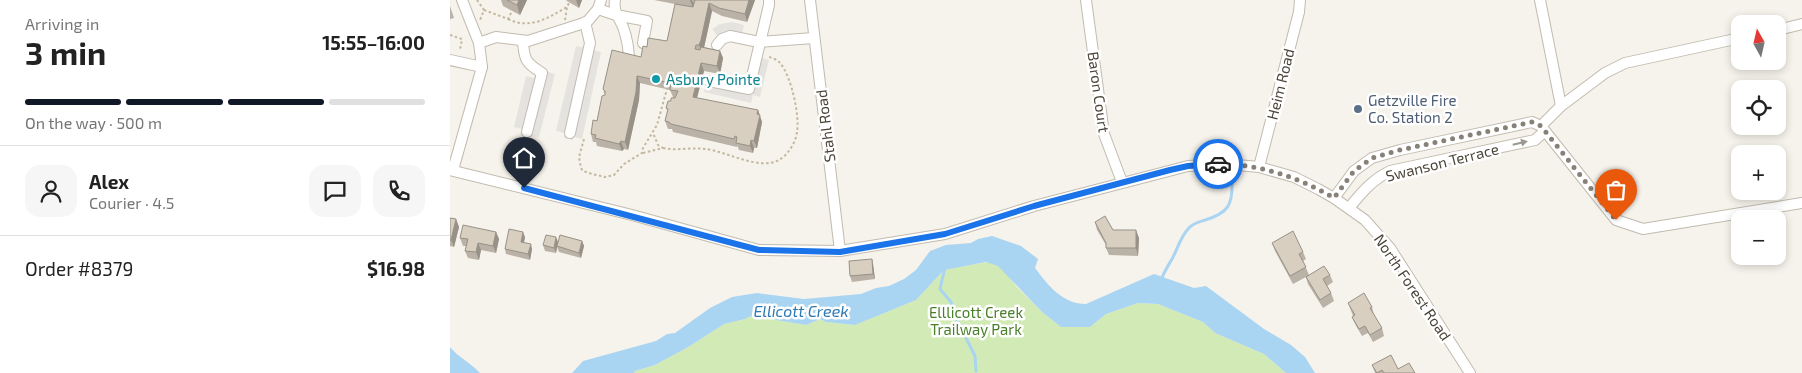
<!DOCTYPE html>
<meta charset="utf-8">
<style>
body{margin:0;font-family:"Exo 2",sans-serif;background:#f6f6f6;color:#222;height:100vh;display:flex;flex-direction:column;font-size:19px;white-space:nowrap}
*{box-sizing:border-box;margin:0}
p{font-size:16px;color:#767676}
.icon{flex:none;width:28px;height:28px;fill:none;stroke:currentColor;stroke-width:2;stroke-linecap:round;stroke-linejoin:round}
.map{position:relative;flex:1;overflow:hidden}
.side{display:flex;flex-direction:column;background:#fff;width:450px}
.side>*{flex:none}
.needle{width:32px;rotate:352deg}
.tools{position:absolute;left:1281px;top:15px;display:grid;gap:10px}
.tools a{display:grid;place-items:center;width:55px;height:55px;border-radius:10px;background:#fff;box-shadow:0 2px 8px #0003;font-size:25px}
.pin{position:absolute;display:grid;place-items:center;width:42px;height:42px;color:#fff;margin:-51px -21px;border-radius:50% 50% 50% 0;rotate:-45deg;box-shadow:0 0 5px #0007}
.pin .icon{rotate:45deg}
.courier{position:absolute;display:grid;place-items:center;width:50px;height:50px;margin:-25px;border:4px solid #1a73e8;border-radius:50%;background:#fff;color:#222;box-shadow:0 1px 6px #0007}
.overview em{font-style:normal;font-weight:700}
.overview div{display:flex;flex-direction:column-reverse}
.overview{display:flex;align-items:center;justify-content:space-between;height:85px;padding:0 25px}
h1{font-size:32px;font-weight:700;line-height:38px}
.bar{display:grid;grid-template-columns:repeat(4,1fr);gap:8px 5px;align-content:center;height:60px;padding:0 25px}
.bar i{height:6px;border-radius:4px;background:#e0e0e0}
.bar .active{background:#111827}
.bar p{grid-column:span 4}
.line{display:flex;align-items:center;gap:12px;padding:0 25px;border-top:1px solid #e0e0e0}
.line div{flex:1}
.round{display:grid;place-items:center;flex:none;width:52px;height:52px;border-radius:15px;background:#f6f6f6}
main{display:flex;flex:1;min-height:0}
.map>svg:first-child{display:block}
.green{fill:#d2eab5}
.parking{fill:#e5e3e0}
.water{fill:#a9d4f2}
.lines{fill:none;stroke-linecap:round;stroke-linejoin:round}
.stream{stroke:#a9d4f2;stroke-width:3}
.minor-casing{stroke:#c2bbae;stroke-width:12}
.path{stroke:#c4b79f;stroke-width:2;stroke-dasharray:2.5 2.5;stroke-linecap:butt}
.minor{stroke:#fff;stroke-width:10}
.wall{fill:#bab2a6}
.shaded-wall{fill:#979187}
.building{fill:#d8cfc1;stroke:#979187}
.oneway{fill:#9c9892}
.done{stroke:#878178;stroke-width:5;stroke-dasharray:0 9}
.route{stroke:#1a73e8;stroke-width:6}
.culture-dot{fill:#0f9aa8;stroke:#fff;stroke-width:2}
.service-dot{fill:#5c6f8a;stroke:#fff;stroke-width:2}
.labels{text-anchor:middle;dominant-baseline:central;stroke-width:5;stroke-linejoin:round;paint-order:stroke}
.culture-label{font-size:15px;fill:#0d838f;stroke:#fff;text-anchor:start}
.street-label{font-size:15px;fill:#4b4439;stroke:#fff}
.service-label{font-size:15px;fill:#4e5e75;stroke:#fff;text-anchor:start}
.park-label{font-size:15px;fill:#4a7f2a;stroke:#fff}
.water-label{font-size:16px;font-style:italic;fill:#2e7ab2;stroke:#fff}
</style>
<main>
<section class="side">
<div class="overview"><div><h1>3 min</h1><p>Arriving in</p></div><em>15:55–16:00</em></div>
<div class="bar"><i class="active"></i><i class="active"></i><i class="active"></i><i></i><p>On the way · 500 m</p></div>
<div class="line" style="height:90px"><a class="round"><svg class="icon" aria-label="person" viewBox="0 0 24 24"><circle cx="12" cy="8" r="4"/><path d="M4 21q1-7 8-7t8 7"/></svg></a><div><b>Alex</b><p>Courier · 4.5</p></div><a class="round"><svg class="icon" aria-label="chat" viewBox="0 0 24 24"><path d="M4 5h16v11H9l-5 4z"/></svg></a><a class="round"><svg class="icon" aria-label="phone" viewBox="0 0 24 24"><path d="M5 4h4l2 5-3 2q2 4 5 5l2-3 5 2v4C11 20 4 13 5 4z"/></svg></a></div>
<div class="line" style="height:65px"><div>Order #8379</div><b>$16.98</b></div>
</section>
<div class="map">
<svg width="1352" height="373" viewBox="0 0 1352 373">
<rect width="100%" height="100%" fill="#f6f3ec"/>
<polygon class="green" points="539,262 551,267 565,285 592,312 611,327 640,327 656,314 688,303 708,304 753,322 765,333 814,354 836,373 184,373 185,371 205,365 240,346 274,324 295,319 303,315 324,316 326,320 356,325 370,319 376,322 405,325 466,300 494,270 507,267"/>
<g class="parking">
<polygon points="282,22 294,25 292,34 267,35 262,29 270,24"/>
<polygon points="126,46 151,52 132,139 124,137 123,140 114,138 114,133 106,131"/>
<polygon points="312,58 319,60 310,97 303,95 301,103 254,92 256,85 303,95"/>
<polygon points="98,72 105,74 89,137 70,135 72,129 64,127 76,76 84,78 85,76"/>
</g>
<g class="water">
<path d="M542 236 571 246 588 259 585 268C598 285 612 304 636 304L704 274 744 288 756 286 814 329 841 345 855 357 865 373H836L814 354 765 333 753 322 708 304 688 303 656 314 640 327H611L592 312 548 266 536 262 494 270 466 300 405 325 376 322 370 319 356 325 326 320 324 316 303 315 295 319 274 324 240 346 205 365 185 371 184 373H122L133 361 206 341 217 334 225 333 260 308 282 297 307 293 354 299 411 294 426 288 439 286 454 279 466 270 480 251 496 245 521 243 528 239Z"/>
<path d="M0 347C8 357 21 363 30 373H0Z"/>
</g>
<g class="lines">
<g class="stream">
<polyline points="495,267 490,289 501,302 509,324 525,356 526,371"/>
<path d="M711 280C714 272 718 266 722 259 728 248 730 238 738 229 743 223 749 222 755 220 779 213 783 204 782 180"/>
</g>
<g class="minor-casing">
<g id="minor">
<polyline points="12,0 29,43"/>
<path d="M165 0C163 12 169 17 173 27 177 38 179 50 179 61"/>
<polyline points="360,0 390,251"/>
<polyline points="636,0 654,134 672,182"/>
<polyline points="1090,0 1111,106"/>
<polyline points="148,9 166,15 197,21 193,43"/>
<polyline points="1328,30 1352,24"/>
<path d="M73 41C74 60 76 63 92 73L77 132"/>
<polyline points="267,45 272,39 280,36 309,42 364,38"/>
<polyline points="0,60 32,67 3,170"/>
<polyline points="32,67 29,43 46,37 78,41 137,22 148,9 151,0"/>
<polyline points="259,81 299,89 319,5 319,0"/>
<polyline points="1091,126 1111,106 1155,73 1175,63 1290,38"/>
<polyline points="120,133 140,43 135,22"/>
<polyline points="809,167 849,12 850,0"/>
<polyline points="0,170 182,215 309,250 390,251 495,234 584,206 738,166 776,164 809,167 844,177 868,189 884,198 915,220 940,248 1020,373"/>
<polyline points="884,198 904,171 922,158 950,150 1082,122 1091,126 1166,220 1193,229 1352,203"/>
<path d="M899 208C912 192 922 180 940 171L1085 140 1095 131"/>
</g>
</g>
<g class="path">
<polyline points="27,0 34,10 30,20"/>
<polyline points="34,10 58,19 62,11"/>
<path d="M58 19C80 30 98 18 117 7L119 3"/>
<polyline points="115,20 117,7"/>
<polyline points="0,35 12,39 10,50"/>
<polyline points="134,139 129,157 131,168 133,171 142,174 155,177 164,175 174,164 192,153 193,148 207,125 217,89"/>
<path d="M213 148C227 151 241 147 255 149 276 151 309 171 329 160 338 155 346 142 347 132 350 116 341 75 330 63 327 59 321 58 317 56"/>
<polyline points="193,153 213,148 208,145 203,133"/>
</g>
<use href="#minor" class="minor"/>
</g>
<g class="wall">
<polygon points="51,0 77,0 70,15 53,6"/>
<polygon points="116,0 132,0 129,8 117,1"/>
<polygon points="204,0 305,0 297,22 272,16 262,11 254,47 270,51 273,58 270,74 254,71 247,98 308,110 312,122 307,148 304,148 303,153 289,150 287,145 287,147 223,132 222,129 218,129 215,121 218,112 216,108 223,97 220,90 190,83 189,100 178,150 174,149 172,151 147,146 146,142 143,142 141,134 147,121 155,95 153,89 191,57 217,41 225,4"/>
<polygon points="0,6 4,18 0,19"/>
<polygon points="0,218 6,219 9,227 4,247 0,246"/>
<polygon points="645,222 663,230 689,238 688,256 659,255 656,248 656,245 647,230"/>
<polygon points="46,232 49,239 46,253 31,250 29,260 18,258 15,251 16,246 13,246 10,238"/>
<polygon points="75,237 74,242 82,249 80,260 56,254 55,249"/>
<polygon points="132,241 134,246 131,258 109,252 107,247 106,253 95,251 93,245 108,242"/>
<polygon points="822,243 853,252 856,259 853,261 859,275 880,275 883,282 877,286 881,293 884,301 873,308 858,284 856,277 843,284 825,251"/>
<polygon points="422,259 423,264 425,279 402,282 400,276"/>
<polygon points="898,303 922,307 924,315 932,328 934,336 923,342 918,333 912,336 905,324 902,317 903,316"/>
<polygon points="922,365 948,369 965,373 925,373"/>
</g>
<g class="shaded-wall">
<polygon points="69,0 77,0 70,15 67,5"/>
<polygon points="126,0 132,0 129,8"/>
<polygon points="240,0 242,0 244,5 243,8"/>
<polygon points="299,0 305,0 297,22 295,14"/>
<polygon points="259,3 262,11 254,48 252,53 249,45"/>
<polygon points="270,51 273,58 270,74 267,66"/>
<polygon points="251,63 254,71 245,105 243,97"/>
<polygon points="187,76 190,83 189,100 178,150 175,142"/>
<polygon points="308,110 312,122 307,148 304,141 307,114"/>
<polygon points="301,140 304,148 303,153 300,146"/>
<polygon points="171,141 174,149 172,151 169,144"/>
<polygon points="6,219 9,227 4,247 1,240"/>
<polygon points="686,230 689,238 688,256 686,248"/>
<polygon points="46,232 49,239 46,253 43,246"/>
<polygon points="73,232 75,237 73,247 71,242"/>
<polygon points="106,237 108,242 106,253 104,248"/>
<polygon points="132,241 134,246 131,258 129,253"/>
<polygon points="28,243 31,250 29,260 26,252"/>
<polygon points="81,244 82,249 80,260 78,254"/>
<polygon points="422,259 423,264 425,279 423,274"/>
</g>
<g class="building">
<polygon points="57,0 69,0 67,5"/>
<polygon points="245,0 299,0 295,14 269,8 259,3 251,40 249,45 246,45 245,49 250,50 251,47 270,51 267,66 251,63 243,97 308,110 307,114 310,115 304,141 301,140 300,146 286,143 287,137 285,136 284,139 221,124 219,122 215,121 218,109 216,108 218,101 221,101 221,98 225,98 228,91 220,90 221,83 187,76 186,92 175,142 171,141 169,144 145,138 146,135 141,134 143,120 147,121 152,96 155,95 155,91 153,89 162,50 191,57 193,46 197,47 198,38 217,41 225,4 243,7"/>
<polygon points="655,216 663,230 686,230 686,248 656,248 656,243 645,222"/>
<polygon points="0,218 6,219 1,240 0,240"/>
<polygon points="13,225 46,232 43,246 28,243 26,252 15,251 18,239 10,238"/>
<polygon points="59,229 73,232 71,242 81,244 78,254 55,249"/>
<polygon points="843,231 853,252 849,254 856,267 840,276 822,243"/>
<polygon points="96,235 106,237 104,248 93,245"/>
<polygon points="110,235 132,241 129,253 107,246"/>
<polygon points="422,259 423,274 400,276 399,261"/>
<polygon points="874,266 880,275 873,279 881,293 870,300 856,277"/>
<polygon points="914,293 922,307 920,308 932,328 920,335 915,326 909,329 902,317 905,315 898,303"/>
<polygon points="941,355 948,369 959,363 965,373 934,373 932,370 927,373 922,365"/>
</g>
<defs><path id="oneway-solid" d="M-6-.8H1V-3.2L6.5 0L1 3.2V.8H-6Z" transform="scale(1.25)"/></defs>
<use class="oneway" href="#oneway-solid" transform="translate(1070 143) rotate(-13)"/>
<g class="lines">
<path class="done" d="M768 164C810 164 848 177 884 198L904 171 922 158 950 150 1082 122 1091 126 1166 220"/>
<polyline class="route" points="74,188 309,250 390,252 495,234 584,206 720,170 738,166 768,164"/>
</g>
<circle class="culture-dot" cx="206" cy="79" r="5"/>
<circle class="service-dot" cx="908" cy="109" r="5"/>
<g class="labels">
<g class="culture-label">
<text x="216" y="79">Asbury Pointe</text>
</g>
<g class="street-label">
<text transform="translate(830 84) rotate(-76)">Heim Road</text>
<text transform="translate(649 92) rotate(82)">Baron Court</text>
<text transform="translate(375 126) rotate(-97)">Stahl Road</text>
<text transform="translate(992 162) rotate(-14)">Swanson Terrace</text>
<text transform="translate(963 287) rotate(56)">North Forest Road</text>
</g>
<g class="service-label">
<text x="918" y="100">Getzville Fire<tspan x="918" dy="17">Co. Station 2</tspan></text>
</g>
<g class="park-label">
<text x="526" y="312">Elllicott Creek<tspan x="526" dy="17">Trailway Park</tspan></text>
</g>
<g class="water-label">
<text x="351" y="310">Ellicott Creek</text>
</g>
</g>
</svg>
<div class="tools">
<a><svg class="needle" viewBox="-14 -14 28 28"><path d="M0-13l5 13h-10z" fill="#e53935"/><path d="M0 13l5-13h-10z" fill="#767676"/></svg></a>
<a><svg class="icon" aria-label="locate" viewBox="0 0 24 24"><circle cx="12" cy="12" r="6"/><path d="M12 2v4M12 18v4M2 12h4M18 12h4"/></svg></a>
<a>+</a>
<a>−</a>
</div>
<div class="pin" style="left:1166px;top:220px;background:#ea580c"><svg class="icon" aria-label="bag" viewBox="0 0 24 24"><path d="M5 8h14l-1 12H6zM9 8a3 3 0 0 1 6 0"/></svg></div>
<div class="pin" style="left:74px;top:188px;background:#1f2937"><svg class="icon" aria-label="home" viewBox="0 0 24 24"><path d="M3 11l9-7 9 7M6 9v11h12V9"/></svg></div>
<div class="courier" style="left:768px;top:164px"><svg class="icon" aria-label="car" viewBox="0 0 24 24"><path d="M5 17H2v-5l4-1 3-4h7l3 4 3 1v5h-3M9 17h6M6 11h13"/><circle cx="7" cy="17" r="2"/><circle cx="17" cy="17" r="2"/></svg></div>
</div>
</main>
